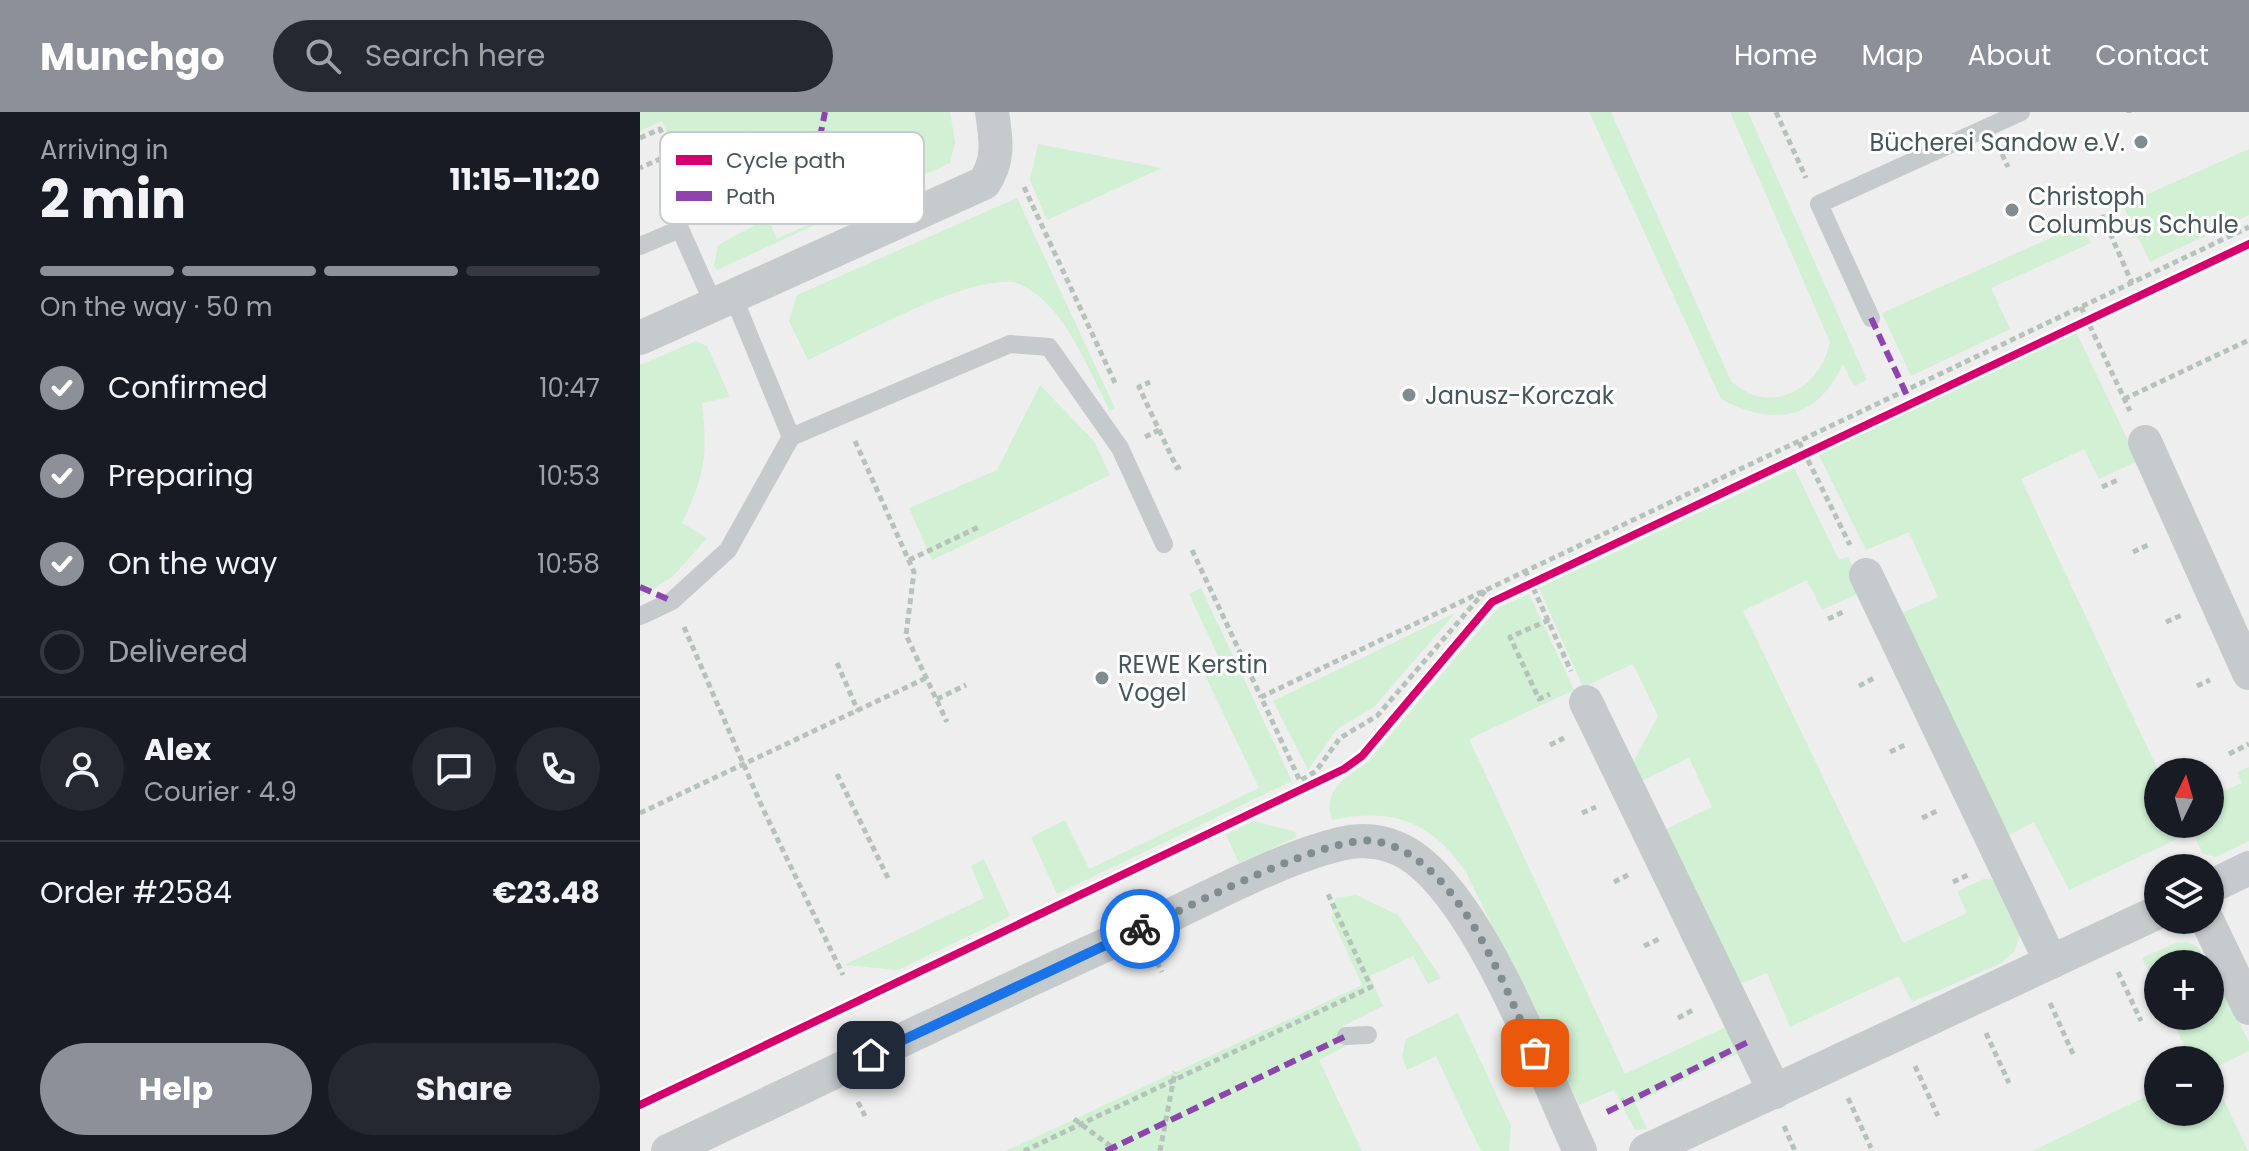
<!DOCTYPE html>
<meta charset="utf-8">
<style>
body{margin:0;font-family:Poppins,sans-serif;background:#242831;color:#f1f3f6;height:100vh;display:flex;flex-direction:column;font-size:30px;white-space:nowrap}
*{box-sizing:border-box;margin:0}
p{font-size:26px;color:#9ea1a6}
.icon{flex:none;width:44px;height:44px;fill:none;stroke:currentColor;stroke-width:2;stroke-linecap:round;stroke-linejoin:round}
.map{position:relative;flex:1;overflow:hidden}
.details{display:flex;flex-direction:column;background:#171b24;width:640px}
.details>*{flex:none}
.needle{width:52px;rotate:5deg}
.tools{position:absolute;left:1504px;top:646px;display:grid;gap:16px}
.tools a{display:grid;place-items:center;width:80px;height:80px;border-radius:50%;background:#171b24;box-shadow:0 2px 6px #0004;font-size:40px}
.pin{position:absolute;display:grid;place-items:center;width:68px;height:68px;color:#fff;margin:-34px;border-radius:16px;box-shadow:0 4px 12px #0006}
.courier{position:absolute;display:grid;place-items:center;width:80px;height:80px;margin:-40px;border:6px solid #1a73e8;border-radius:50%;background:#fff;color:#222;box-shadow:0 2px 10px #0007}
.head em{font-style:normal;font-weight:700}
.head div{display:flex;flex-direction:column-reverse}
.head{display:flex;align-items:center;justify-content:space-between;height:136px;padding:0 40px}
h1{font-size:52px;font-weight:700;line-height:60px}
.bar{display:grid;grid-template-columns:repeat(4,1fr);gap:12px 8px;align-content:center;height:96px;padding:0 40px}
.bar i{height:10px;border-radius:6px;background:#363941}
.bar .selected{background:#8c9099}
.bar p{grid-column:span 4}
.line{display:flex;align-items:center;gap:20px;padding:0 40px;border-top:2px solid #363941}
.line div{flex:1}
.round{display:grid;place-items:center;flex:none;width:84px;height:84px;border-radius:42px;background:#242831}
ol{padding:0 40px;list-style:none}
li{display:flex;align-items:center;gap:24px;height:88px}
li p{margin-inline-start:auto}
li .icon{padding:8px;border-radius:50%;background:#8c9099;color:#fff;stroke-width:4}
li:last-child{color:#9ea1a6}
li i{width:44px;height:44px;border:4px solid #363941;border-radius:50%}
.action{display:flex;gap:16px;margin-top:auto;padding:16px 40px}
.action a{flex:1;height:92px;border-radius:48px;background:#8c9099;color:#fff;font-size:32px;font-weight:700;line-height:92px;text-align:center}
.action a+a{background:#242831;color:#f1f3f6}
header{display:flex;align-items:center;gap:48px;box-sizing:border-box;height:112px;padding:0 40px;background:#8c9099;color:#fff}
header strong{font-size:38px}
nav{display:flex;gap:44px;margin-inline-start:auto;font-size:28px}
.search{width:560px;height:72px;background:#242831;display:flex;align-items:center;gap:20px;box-sizing:border-box;padding:0 28px;border-radius:44px;color:#9ea1a6;font-size:30px}
main{display:flex;flex:1;min-height:0}
.map>svg:first-child{display:block}
.green{fill:#d1f0d4}
.lines{fill:none;stroke-linecap:round;stroke-linejoin:round}
.path{stroke:#b5c3bb;stroke-width:5;stroke-dasharray:6 4;stroke-linecap:butt}
.lane{stroke:#c5cacc;stroke-width:18}
.street{stroke:#c5cacc;stroke-width:34}
.quiet{stroke:#8e44ad;stroke-width:6;stroke-dasharray:12 6;stroke-linecap:butt}
.cycleway-casing{stroke:#fff;stroke-width:13}
.cycleway{stroke:#d6006c;stroke-width:8}
.done{stroke:#808c8f;stroke-width:8;stroke-dasharray:0 14.4}
.route{stroke:#1a73e8;stroke-width:10}
.poi-dot{fill:#808c8f;stroke:#fff;stroke-width:3}
.labels{text-anchor:middle;dominant-baseline:central;stroke-width:6;stroke-linejoin:round;paint-order:stroke}
.poi-label{font-size:24px;fill:#45575c;stroke:#fff;text-anchor:start}
.key{fill:#fff;stroke:#c7cdce;stroke-width:2}
.key-label{font-size:22px;fill:#45575c}
</style>
<header>
<strong>Munchgo</strong>
<div class="search"><svg class="icon" aria-label="search" viewBox="0 0 24 24"><circle cx="10" cy="10" r="6"/><path d="M15 15l6 6"/></svg>Search here</div>
<nav><a>Home</a><a>Map</a><a>About</a><a>Contact</a></nav>
</header>
<main>
<section class="details">
<div class="head"><div><h1>2 min</h1><p>Arriving in</p></div><em>11:15–11:20</em></div>
<div class="bar"><i class="selected"></i><i class="selected"></i><i class="selected"></i><i></i><p>On the way · 50 m</p></div>
<ol>
<li><svg class="icon" aria-label="check" viewBox="0 0 24 24"><path d="M5 12l5 5 9-10"/></svg>Confirmed<p>10:47</p></li>
<li><svg class="icon" aria-label="check" viewBox="0 0 24 24"><path d="M5 12l5 5 9-10"/></svg>Preparing<p>10:53</p></li>
<li><svg class="icon" aria-label="check" viewBox="0 0 24 24"><path d="M5 12l5 5 9-10"/></svg>On the way<p>10:58</p></li>
<li><i></i>Delivered</li>
</ol>
<div class="line" style="height:144px"><a class="round"><svg class="icon" aria-label="person" viewBox="0 0 24 24"><circle cx="12" cy="8" r="4"/><path d="M4 21q1-7 8-7t8 7"/></svg></a><div><b>Alex</b><p>Courier · 4.9</p></div><a class="round"><svg class="icon" aria-label="chat" viewBox="0 0 24 24"><path d="M4 5h16v11H9l-5 4z"/></svg></a><a class="round"><svg class="icon" aria-label="phone" viewBox="0 0 24 24"><path d="M5 4h4l2 5-3 2q2 4 5 5l2-3 5 2v4C11 20 4 13 5 4z"/></svg></a></div>
<div class="line" style="height:104px"><div>Order #2584</div><b>€23.48</b></div>
<div class="action"><a>Help</a><a>Share</a></div>
</section>
<div class="map">
<svg width="1609" height="1039" viewBox="0 0 1609 1039">
<rect width="100%" height="100%" fill="#efeeee"/>
<g class="green">
<polygon points="0,0 310,0 315,30 310,51 77,158 74,154 78,133 128,106 137,127 169,112 140,46 123,53 107,18 40,48 22,9 0,19"/>
<path d="M949 0H971L1091 269C1130 306 1181 276 1190 230L1090 0H1108L1227 268 1214 274 1203 252C1177 308 1134 315 1081 287Z"/>
<polygon points="398,32 522,56 407,108 390,68"/>
<polygon points="1609,37 1609,103 1510,150 1483,93"/>
<path d="M377 86 475 296 470 299C450 262 430 207 395 181 389 177 380 171 373 170 323 165 216 226 168 248L149 209 157 183Z"/>
<polygon points="1442,112 1451,131 1351,176 1370,217 1271,264 1242,201"/>
<polygon points="1435,218 1498,349 1459,367 1444,337 1381,367 1519,660 1518,712 1570,712 1570,685 1602,671 1597,660 1609,655 1609,729 1576,745 1563,742 1552,720 1429,778 1394,710 1361,727 1255,504 1298,485 1269,420 1226,438 1179,343"/>
<path d="M56 229 67 234 90 285 62 291C68 345 65 362 42 411L67 426 32 465 0 485V253Z"/>
<polygon points="400,273 454,329 470,363 292,448 269,396 357,358"/>
<polygon points="1154,356 1199,448 1208,445 1224,479 1182,498 1167,468 1103,499 1263,831 1327,801 1317,779 1344,767 1358,768 1380,823 1374,840 1359,852 1272,890 1259,864 1150,915 1127,861 1095,874 1022,719 1072,695 1049,646 999,670 993,651 1018,604 993,552 943,575 899,476"/>
<polygon points="561,476 652,669 417,782 391,725 425,708 449,757 619,676 563,559 581,550 549,482"/>
<path d="M889 482 934 578 829 627 985 962 1088 914 1101 940 995 991 1007 1017 995 1018 974 978 939 993 827 762C792 710 755 695 692 708 682 679 705 665 727 651L858 496Z"/>
<polygon points="815,501 734,595 697,617 668,658 633,589"/>
<polygon points="613,709 654,719 657,725 599,751 586,723"/>
<polygon points="344,747 370,804 258,858 204,853 344,786 331,754"/>
<polygon points="716,783 758,803 801,866 788,872 773,844 730,864 743,894 703,914 710,932 679,948 722,1039 366,1039 722,873 692,807 695,786"/>
<polygon points="1547,830 1557,834 1569,852 1518,852 1518,878 1502,846 1535,831"/>
<polygon points="1570,854 1609,930 1609,939 1570,958 1570,948 1551,948 1530,904 1570,904"/>
<polygon points="818,901 871,1014 869,1039 841,1039 796,944 767,958 762,945 766,927"/>
<polygon points="1570,959 1608,1039 1392,1039 1518,979 1518,1000 1570,1000"/>
</g>
<g class="lines">
<g class="path">
<polyline points="1136,0 1166,66"/>
<polyline points="1489,0 1489,1"/>
<polyline points="0,26 20,17 31,42 0,56"/>
<polyline points="1362,42 1368,55"/>
<polyline points="384,75 476,273"/>
<polyline points="1462,103 1492,171"/>
<polyline points="1441,195 1490,299"/>
<polyline points="1484,287 1609,228"/>
<polyline points="519,318 537,356 541,354"/>
<polyline points="505,325 519,318 499,275 510,270"/>
<polyline points="215,329 274,460 266,523 307,610"/>
<polyline points="1159,330 1210,433"/>
<polyline points="1462,375 1480,367"/>
<polyline points="552,438 621,585"/>
<polyline points="1493,440 1510,432"/>
<polyline points="269,448 341,414"/>
<polyline points="885,458 931,559"/>
<polyline points="845,479 737,604 700,626 676,659 660,669 621,585 1609,115"/>
<polyline points="1188,507 1205,499"/>
<polyline points="909,508 870,525 899,587 910,582"/>
<polyline points="1526,510 1544,502"/>
<polyline points="44,515 123,697 203,863"/>
<polyline points="197,551 218,599"/>
<polyline points="1219,574 1236,565"/>
<polyline points="1557,574 1570,568"/>
<polyline points="297,587 326,573"/>
<polyline points="910,633 924,626"/>
<polyline points="1250,640 1267,632"/>
<polyline points="1589,642 1609,632"/>
<polyline points="197,662 248,766"/>
<polyline points="0,701 286,566"/>
<polyline points="942,701 956,695"/>
<polyline points="1282,706 1299,698"/>
<polyline points="974,770 988,763"/>
<polyline points="1313,770 1330,762"/>
<polyline points="1004,834 1021,826"/>
<polyline points="517,850 522,860"/>
<polyline points="1478,860 1501,909"/>
<polyline points="1410,891 1433,942"/>
<polyline points="1038,906 1055,897"/>
<polyline points="1346,921 1369,971"/>
<polyline points="1275,954 1298,1004"/>
<polyline points="1208,986 1231,1036"/>
<polyline points="218,990 225,1004"/>
<polyline points="434,1007 477,1039"/>
<polyline points="1144,1014 1155,1039"/>
<polyline points="384,1039 731,875 688,782"/>
<polyline points="520,1039 535,960"/>
</g>
<g class="lane">
<polyline points="0,134 40,117 74,193"/>
<polyline points="93,184 151,325"/>
<polyline points="1231,206 1179,92 1381,0"/>
<polyline points="0,504 32,489 88,438 151,325 370,232 409,235 480,336 524,432"/>
<polyline points="706,924 728,923"/>
</g>
<g class="street">
<path d="M0 226 344 71C360 47 356 27 352 0"/>
<polyline points="1505,330 1609,561"/>
<polyline points="1226,463 1411,850"/>
<polyline points="946,590 1135,980"/>
<polyline points="1570,775 1609,756"/>
<polyline points="1567,808 1609,896"/>
<path d="M28 1039C187 964 345 887 505 815 565 788 638 747 700 732 720 727 741 729 759 737 836 772 903 962 940 1039"/>
<polyline points="1006,1039 1518,800"/>
</g>
<g class="quiet">
<path d="M147 68C176 51 179 31 185 0"/>
<polyline points="1231,206 1271,292"/>
<polyline points="0,475 32,489"/>
<polyline points="967,1000 1110,929"/>
<polyline points="466,1039 706,924"/>
</g>
<g class="cycleway-casing">
<polyline id="cycleway" points="0,993 704,657 722,644 852,490 1609,132"/>
</g>
<use href="#cycleway" class="cycleway"/>
</g>
<g class="lines">
<path class="done" d="M500 817C547 796 688 722 734 729 817 742 864 874 895 941"/>
<polyline class="route" points="231,943 500,817"/>
</g>
<g class="poi-dot">
<circle cx="1501" cy="30" r="8"/>
<circle cx="1372" cy="98" r="8"/>
<circle cx="769" cy="283" r="8"/>
<circle cx="462" cy="566" r="8"/>
</g>
<g class="labels">
<g class="poi-label">
<text x="1485" y="30" text-anchor="end">Bücherei Sandow e.V.</text>
<text x="1388" y="84">Christoph<tspan x="1388" dy="28">Columbus Schule</tspan></text>
<text x="785" y="283">Janusz-Korczak</text>
<text x="478" y="552">REWE Kerstin<tspan x="478" dy="28">Vogel</tspan></text>
</g>
</g>
<rect x="20" y="20" width="264" height="92" rx="12" class="key"/>
<rect x="36" y="43" width="36" height="10" fill="#d6006c"/>
<rect x="36" y="79" width="36" height="10" fill="#8e44ad"/>
<g class="key-label">
<text x="86" y="56">Cycle path</text>
<text x="86" y="92">Path</text>
</g>
</svg>
<div class="tools">
<a><svg class="needle" viewBox="-14 -14 28 28"><path d="M0-13l5 13h-10z" fill="#e53935"/><path d="M0 13l5-13h-10z" fill="#9ea1a6"/></svg></a>
<a><svg class="icon" aria-label="layers" viewBox="0 0 24 24"><path d="M12 4l9 5-9 5-9-5zM3 14l9 5 9-5"/></svg></a>
<a>+</a>
<a>−</a>
</div>
<div class="pin" style="left:895px;top:941px;background:#ea580c"><svg class="icon" aria-label="bag" viewBox="0 0 24 24"><path d="M5 8h14l-1 12H6zM9 8a3 3 0 0 1 6 0"/></svg></div>
<div class="pin" style="left:231px;top:943px;background:#1f2937"><svg class="icon" aria-label="home" viewBox="0 0 24 24"><path d="M3 11l9-7 9 7M6 9v11h12V9"/></svg></div>
<div class="courier" style="left:500px;top:817px"><svg class="icon" aria-label="bike" viewBox="0 0 24 24"><circle cx="6" cy="16" r="4"/><circle cx="18" cy="16" r="4"/><path d="M6 16l4-8h5l3 8M10 8l3 8H6M13 5h3"/></svg></div>
</div>
</main>
